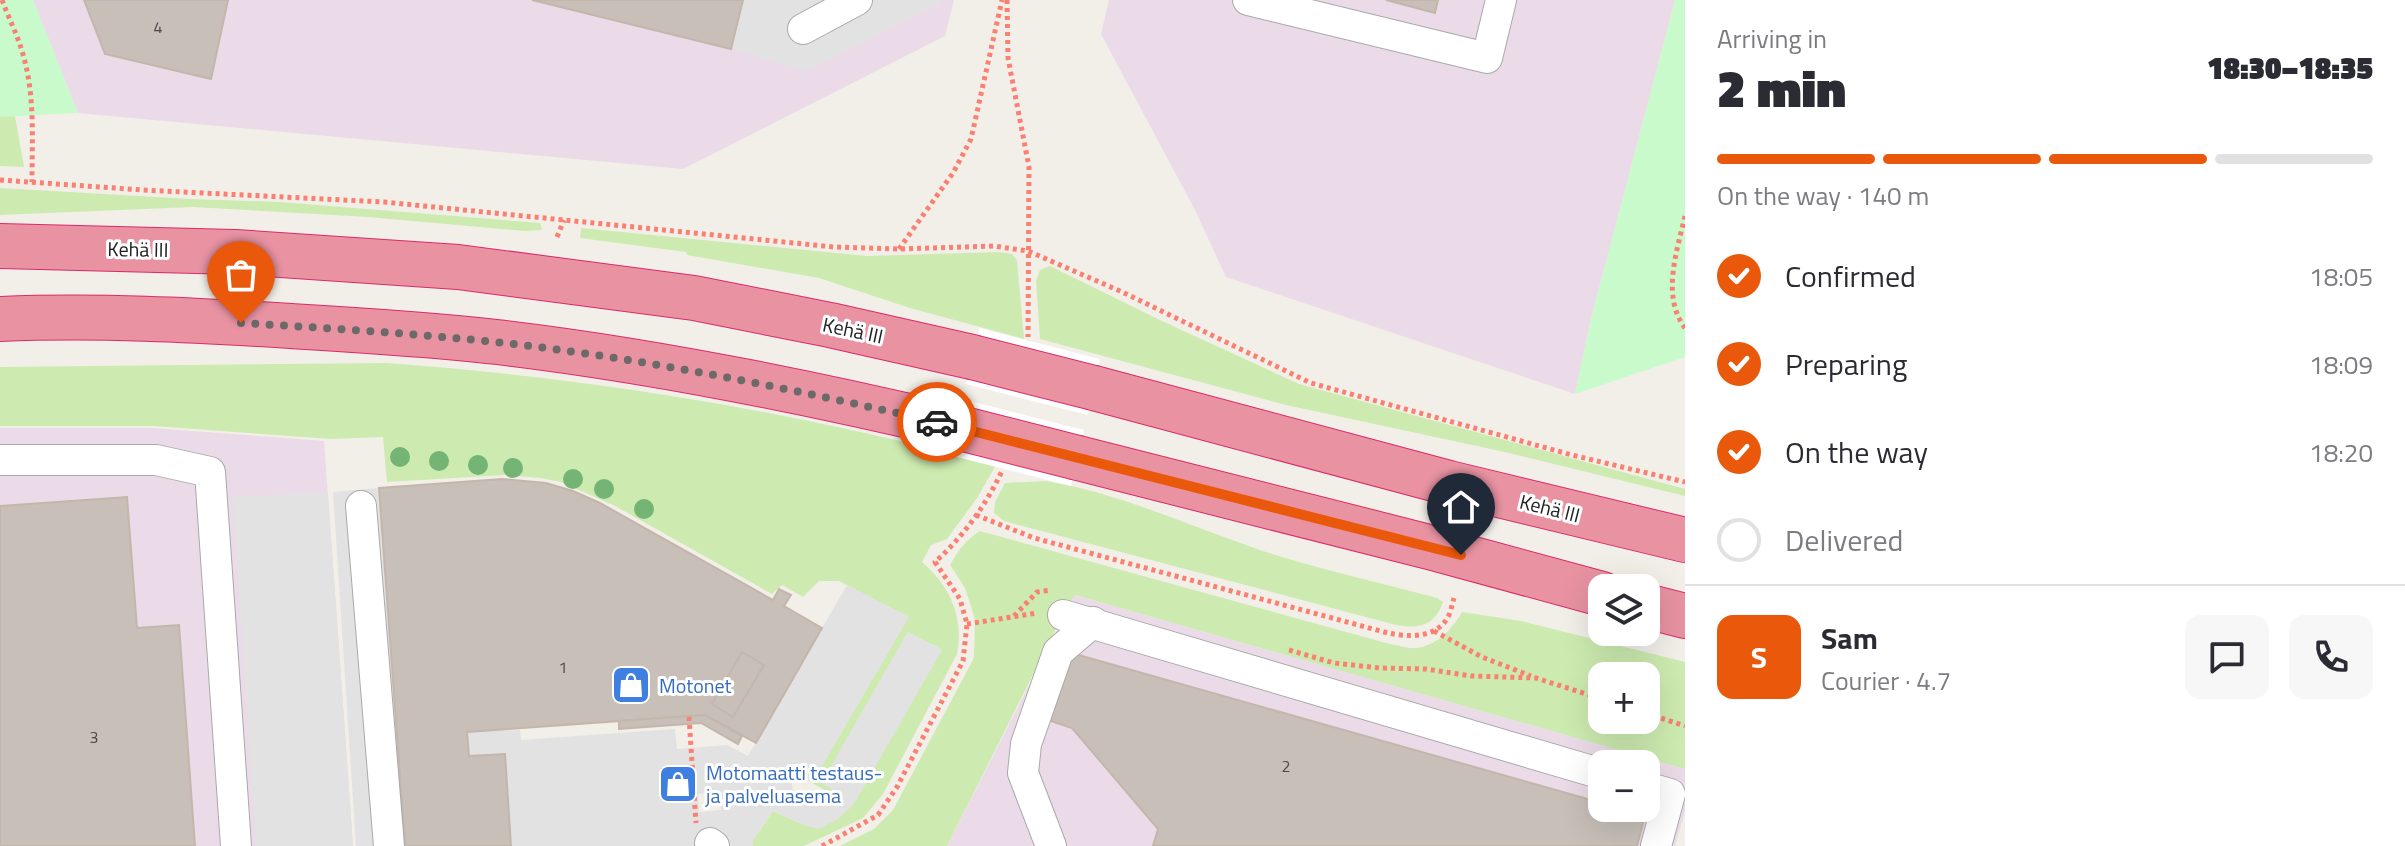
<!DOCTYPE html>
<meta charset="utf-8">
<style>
body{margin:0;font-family:"Titillium Web",sans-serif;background:#f7f7f7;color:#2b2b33;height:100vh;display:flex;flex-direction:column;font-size:30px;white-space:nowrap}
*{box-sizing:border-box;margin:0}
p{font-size:26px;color:#7c7c81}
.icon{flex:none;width:44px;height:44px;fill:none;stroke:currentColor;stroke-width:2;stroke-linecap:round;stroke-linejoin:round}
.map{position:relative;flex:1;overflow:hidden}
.side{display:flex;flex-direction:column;background:#fff;width:720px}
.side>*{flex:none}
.buttons{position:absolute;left:1588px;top:574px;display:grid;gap:16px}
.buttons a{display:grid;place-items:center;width:72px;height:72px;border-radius:16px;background:#fff;box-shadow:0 8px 32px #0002;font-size:40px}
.pin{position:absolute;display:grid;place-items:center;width:68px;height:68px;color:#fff;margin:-82px -34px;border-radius:50% 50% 50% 0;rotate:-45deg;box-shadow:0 0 8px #0007}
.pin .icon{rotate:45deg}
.courier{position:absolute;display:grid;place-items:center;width:80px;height:80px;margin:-40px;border:6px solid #ea580c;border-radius:50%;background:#fff;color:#222;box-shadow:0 2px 10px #0007}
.headline em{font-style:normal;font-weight:800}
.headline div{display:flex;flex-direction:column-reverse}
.headline{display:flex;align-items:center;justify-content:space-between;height:136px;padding:0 32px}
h1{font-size:52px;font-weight:800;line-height:60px}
.bar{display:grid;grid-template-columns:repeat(4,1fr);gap:12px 8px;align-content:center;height:96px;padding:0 32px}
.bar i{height:10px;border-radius:6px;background:#e1e1e2}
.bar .selected{background:#ea580c}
.bar p{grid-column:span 4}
.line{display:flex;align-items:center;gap:20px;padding:0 32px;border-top:2px solid #e1e1e2}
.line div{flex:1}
.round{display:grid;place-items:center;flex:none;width:84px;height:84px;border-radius:16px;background:#f7f7f7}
ol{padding:0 32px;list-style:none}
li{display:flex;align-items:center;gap:24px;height:88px}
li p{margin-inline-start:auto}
li .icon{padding:8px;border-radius:50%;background:#ea580c;color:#fff;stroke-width:4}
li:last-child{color:#7c7c81}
li i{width:44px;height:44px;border:4px solid #e1e1e2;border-radius:50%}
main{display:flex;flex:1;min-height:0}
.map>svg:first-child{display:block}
.industrial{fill:#ebdbe8;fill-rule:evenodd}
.grass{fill:#cdebb0;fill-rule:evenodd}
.park{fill:#c8facc}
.parking{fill:#e2e2e2;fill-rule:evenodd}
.pier{fill:#fff}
.building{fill:#c7bfb8;stroke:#c4b6ab;stroke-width:2}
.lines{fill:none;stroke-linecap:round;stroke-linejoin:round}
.minor-casing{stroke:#a9a9a9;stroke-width:32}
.highway-casing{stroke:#dc2a67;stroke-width:46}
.path{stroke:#fa8072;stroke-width:5;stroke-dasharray:4 4;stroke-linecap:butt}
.minor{stroke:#fff;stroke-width:30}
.highway{stroke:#e892a2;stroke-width:44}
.highway-bridge-casing{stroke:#dc2a67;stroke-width:46;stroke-linecap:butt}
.highway-bridge{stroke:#e892a2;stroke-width:44}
.tree{fill:#74b475}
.done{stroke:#6b6a68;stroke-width:8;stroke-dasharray:0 14.4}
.route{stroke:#ea580c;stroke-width:10}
.labels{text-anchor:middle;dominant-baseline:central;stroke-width:6;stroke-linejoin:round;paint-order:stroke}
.number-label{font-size:16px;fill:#4b4948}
.street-label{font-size:20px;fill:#222;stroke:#fff}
.shop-label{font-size:20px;fill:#366cbe;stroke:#fff;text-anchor:start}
</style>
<main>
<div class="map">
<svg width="1685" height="846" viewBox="0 0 1685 846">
<rect width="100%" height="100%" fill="#f2efe9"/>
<g class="industrial">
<polygon points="33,0 954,0 945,36 683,169 78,113"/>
<polygon points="1109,0 1675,0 1591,319 1575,394 1226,277 1195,210 1101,34"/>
<polygon points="0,428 153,428 324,441 353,846 0,846"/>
<path d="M1075 595 1685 769V811L1675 846H947ZM1602 764H1646V808H1602Z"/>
</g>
<g class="grass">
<polygon points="0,95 14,110 24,167 0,166"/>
<polygon points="0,188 191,199 280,202 540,223 542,230 525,231 368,217 193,207 0,215"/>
<polygon points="581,228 867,256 999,252 1012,254 1017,260 1024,339 910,308 819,278 687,255 686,252 580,238"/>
<polygon points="1050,266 1164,322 1299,384 1685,489 1685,496 1500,451 1286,405 1040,339 1036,281 1040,270"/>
<path d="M387 363C593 378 797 412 996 465L977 498 947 539 931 545 922 562C950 586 964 617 957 654L883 794 863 818 804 846H753V840L773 811 804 825 816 828 942 650 908 632 822 783 833 790 830 793 812 783 908 617 839 581H819L803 597 782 585 772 594 615 506 561 482 540 478 506 475 387 482 383 437 331 439 153 426H0V367Z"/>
<path d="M1046 481C1119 493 1190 526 1260 550 1318 569 1378 582 1437 598L1443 602C1435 626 1419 629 1396 625L1004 521 994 513 995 502 1005 483Z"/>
<path d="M980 531 1390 644C1398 645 1408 649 1416 648 1437 646 1453 628 1462 612L1521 621 1685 662V769L1075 595 1063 615 947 846H840L874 829 893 810 974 658 975 619 965 588 950 565C958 551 965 540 980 531ZM1602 676H1646V720H1602Z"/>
</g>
<g class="park">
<polygon points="0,0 33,0 78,113 0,117"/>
<polygon points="1675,0 1685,0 1685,357 1575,394 1591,319"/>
</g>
<g class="parking">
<polygon points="743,0 941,0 940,3 806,71 731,49"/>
<polygon points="379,488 405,846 356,846 333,492"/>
<polygon points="328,492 353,846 256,846 233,497"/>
<path d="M847 585 909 617 812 783 795 773 792 784 793 792 797 796 819 800 824 799 833 790 821 783 908 632 942 650 854 804 838 819 821 828H816L804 825 773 811 753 840V846H511L505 754 469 756 467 732 520 730 521 740 675 729 677 749 727 745 748 756ZM719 792 721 810 699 812 698 794Z"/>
</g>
<g class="pier">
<polygon points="979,328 1100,359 1088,415 966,384"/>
<polygon points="962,399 1084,430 1071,486 949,455"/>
</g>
<g class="building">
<polygon points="84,0 228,0 211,79 105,54"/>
<polygon points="532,0 743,0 731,49"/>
<polygon points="1386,0 1438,0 1435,13"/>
<polygon points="502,479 546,483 573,491 600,503 773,600 779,589 791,595 784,606 822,628 756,743 705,715 467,732 469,756 505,754 511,846 405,846 379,488"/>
<polygon points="127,497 137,628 179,625 195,846 0,846 0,506"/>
<polygon points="742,652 764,665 733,717 712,704"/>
<polygon points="1068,652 1602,803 1602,808 1618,808 1645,816 1637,846 1153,846 1158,829 1072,728 1048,720"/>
<polygon points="705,715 742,736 738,744 701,723 619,729 619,721"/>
<polygon points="688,777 689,789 667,792 666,779"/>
</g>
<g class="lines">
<g class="minor-casing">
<g id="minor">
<polyline points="1248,0 1487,58 1501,0"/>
<polyline points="803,29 857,0"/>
<polyline points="0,460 156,460 210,472 236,846"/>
<polyline points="361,506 389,846"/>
<polyline points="1063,615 1602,774"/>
<polyline points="1646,787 1670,794 1656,846"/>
<polyline points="710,843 714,846"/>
<polyline points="1051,846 1023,773 1026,744 1058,652 1093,622"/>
</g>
</g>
<g class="highway-casing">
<g id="highway">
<polyline points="0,246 235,252 458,267 694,298 830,325 972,357"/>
<path d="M0 319C97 315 194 320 291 326 359 330 428 334 497 342 651 360 804 391 956 427"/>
<polyline points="1094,388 1449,483 1685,540"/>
<polyline points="1078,458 1433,548 1602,594"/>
<polyline points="1646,606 1685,616"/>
</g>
</g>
<g class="path">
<path d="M2 0C9 19 19 38 24 58 35 98 32 141 32 182"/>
<polyline points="1007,0 1008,58 1029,167 1028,337"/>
<polyline points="0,180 143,190 384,202 834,247 899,249 994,246 1028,251 1120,291 1311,383 1572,455 1685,482"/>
<path d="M1685 216C1677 251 1661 296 1685 328"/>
<polyline points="557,237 564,220"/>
<polyline points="899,249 953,173 971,139 1002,0"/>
<path d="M976 515 1034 538 1388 633C1408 637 1436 639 1448 617 1451 612 1452 604 1454 598"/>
<polyline points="1014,616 1037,592 1051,590"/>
<polyline points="967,624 1037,613"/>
<polyline points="1434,631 1482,657 1531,676"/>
<polyline points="1289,650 1334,663 1380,668 1426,669 1471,676 1536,678 1602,699"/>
<polyline points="1646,713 1685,726"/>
<polyline points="689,717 696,823"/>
<path d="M822 846 878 815 897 787 963 661 967 624 960 599 935 562C963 537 986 505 1002 471"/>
</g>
<use href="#minor" class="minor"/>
<use href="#highway" class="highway"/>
<g class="highway-bridge-casing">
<g id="highway-bridge">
<polyline points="972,357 1094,388"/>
<polyline points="956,427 1078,458"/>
</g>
</g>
<use href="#highway-bridge" class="highway-bridge"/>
</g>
<g class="tree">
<circle cx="400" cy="457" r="10"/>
<circle cx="439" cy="461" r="10"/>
<circle cx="478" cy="465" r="10"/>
<circle cx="513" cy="468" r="10"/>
<circle cx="573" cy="479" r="10"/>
<circle cx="604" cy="489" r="10"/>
<circle cx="644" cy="509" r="10"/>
</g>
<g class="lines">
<path class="done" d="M241 323C325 328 410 333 495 342 644 358 791 389 937 422"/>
<polyline class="route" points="937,422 1461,555"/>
</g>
<defs>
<g id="shop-square" transform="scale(2)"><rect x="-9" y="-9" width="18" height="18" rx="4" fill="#3f7fe0" stroke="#fff"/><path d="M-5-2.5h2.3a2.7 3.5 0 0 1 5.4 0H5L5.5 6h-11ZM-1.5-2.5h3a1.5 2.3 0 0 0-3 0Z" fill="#fff"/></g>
</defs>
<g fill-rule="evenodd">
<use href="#shop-square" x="631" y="685"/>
<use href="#shop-square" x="678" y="784"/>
</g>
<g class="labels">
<g class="number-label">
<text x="158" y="27">4</text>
<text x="563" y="667">1</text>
<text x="94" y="737">3</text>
<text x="1286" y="766">2</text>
</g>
<g class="street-label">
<text transform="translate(138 249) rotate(1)">Kehä III</text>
<text transform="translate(853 330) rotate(12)">Kehä III</text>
<text transform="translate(1550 508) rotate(14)">Kehä III</text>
</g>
<g class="shop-label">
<text x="659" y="685">Motonet</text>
<text x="706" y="772">Motomaatti testaus-<tspan x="706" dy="23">ja palveluasema</tspan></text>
</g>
</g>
</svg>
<div class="buttons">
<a><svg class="icon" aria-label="layers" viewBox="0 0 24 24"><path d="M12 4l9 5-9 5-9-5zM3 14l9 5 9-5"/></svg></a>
<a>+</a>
<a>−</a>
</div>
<div class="pin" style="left:241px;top:323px;background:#ea580c"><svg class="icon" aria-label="bag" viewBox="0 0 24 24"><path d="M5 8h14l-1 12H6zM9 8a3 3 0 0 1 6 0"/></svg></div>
<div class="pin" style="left:1461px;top:555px;background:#1f2937"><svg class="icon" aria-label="home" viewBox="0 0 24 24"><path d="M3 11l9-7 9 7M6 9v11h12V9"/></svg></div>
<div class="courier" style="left:937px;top:422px"><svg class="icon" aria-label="car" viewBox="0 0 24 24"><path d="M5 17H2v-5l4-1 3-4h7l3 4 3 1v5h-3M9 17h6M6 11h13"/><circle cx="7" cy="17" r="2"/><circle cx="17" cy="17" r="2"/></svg></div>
</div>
<section class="side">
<div class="headline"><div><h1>2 min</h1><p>Arriving in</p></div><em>18:30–18:35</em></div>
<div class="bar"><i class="selected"></i><i class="selected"></i><i class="selected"></i><i></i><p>On the way · 140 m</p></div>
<ol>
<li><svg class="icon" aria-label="check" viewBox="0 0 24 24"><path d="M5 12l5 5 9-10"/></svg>Confirmed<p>18:05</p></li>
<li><svg class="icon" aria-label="check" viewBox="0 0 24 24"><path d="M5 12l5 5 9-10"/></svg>Preparing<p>18:09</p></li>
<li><svg class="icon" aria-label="check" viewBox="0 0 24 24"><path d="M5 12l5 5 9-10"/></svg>On the way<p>18:20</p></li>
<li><i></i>Delivered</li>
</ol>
<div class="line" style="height:144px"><b class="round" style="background:#ea580c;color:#fff">S</b><div><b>Sam</b><p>Courier · 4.7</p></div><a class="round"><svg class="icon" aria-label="chat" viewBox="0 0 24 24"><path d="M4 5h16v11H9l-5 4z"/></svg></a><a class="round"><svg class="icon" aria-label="phone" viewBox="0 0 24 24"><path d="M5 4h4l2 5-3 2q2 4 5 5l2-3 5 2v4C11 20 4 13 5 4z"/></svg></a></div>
</section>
</main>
